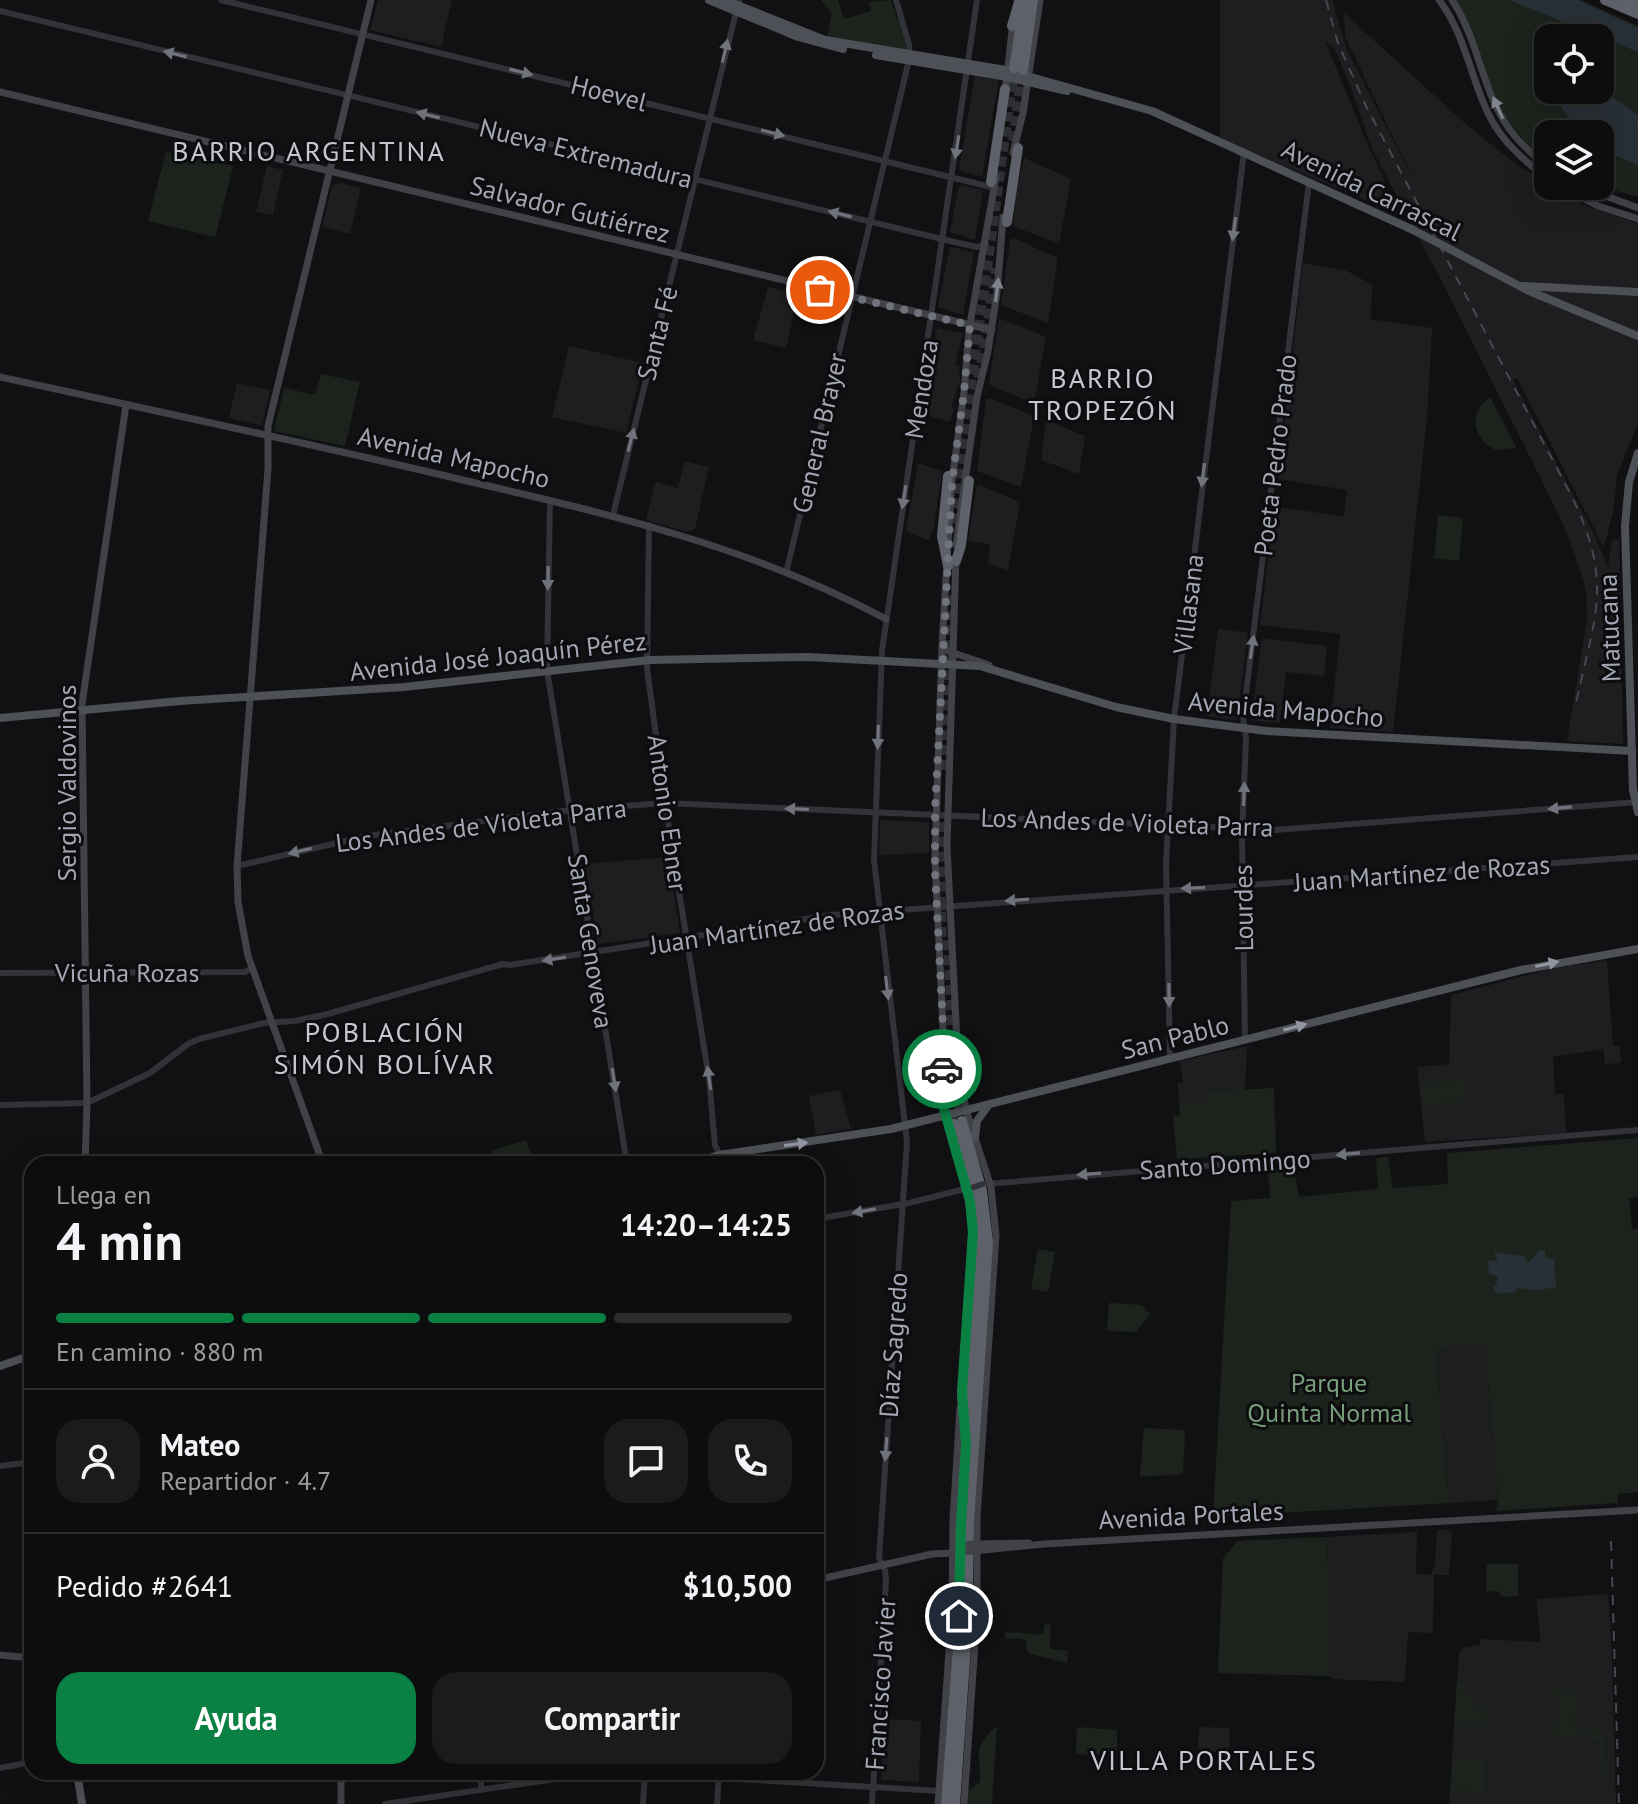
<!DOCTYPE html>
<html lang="es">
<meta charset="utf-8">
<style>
body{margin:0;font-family:"PT Sans",sans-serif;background:#1b1b1c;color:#f1f3f6;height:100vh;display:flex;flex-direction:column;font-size:30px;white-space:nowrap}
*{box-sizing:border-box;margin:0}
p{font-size:26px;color:#9a9c9e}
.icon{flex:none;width:44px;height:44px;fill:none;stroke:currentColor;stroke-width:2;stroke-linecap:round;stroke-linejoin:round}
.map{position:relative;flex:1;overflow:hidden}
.panel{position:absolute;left:24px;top:1156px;width:800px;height:624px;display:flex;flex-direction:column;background:#0d0d0e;border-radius:24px;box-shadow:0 8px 32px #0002,0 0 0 2px #2d2d2e}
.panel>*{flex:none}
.fabs{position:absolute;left:1534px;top:24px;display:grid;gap:16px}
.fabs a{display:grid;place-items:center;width:80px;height:80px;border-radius:16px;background:#0d0d0e;box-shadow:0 8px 32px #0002,0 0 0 2px #2d2d2e;font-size:40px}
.pin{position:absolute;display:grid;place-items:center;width:68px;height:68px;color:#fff;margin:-34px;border:4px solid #fff;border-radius:50%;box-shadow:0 2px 8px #0007}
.courier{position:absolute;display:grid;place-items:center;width:80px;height:80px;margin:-40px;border:6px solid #0b8043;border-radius:50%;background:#fff;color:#222;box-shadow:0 2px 10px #0007}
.head em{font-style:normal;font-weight:600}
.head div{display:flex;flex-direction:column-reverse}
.head{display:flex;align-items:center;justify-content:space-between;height:136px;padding:0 32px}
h1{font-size:52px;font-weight:600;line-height:60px}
.bar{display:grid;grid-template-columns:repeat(4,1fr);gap:12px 8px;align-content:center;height:96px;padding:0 32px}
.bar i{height:10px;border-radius:6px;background:#2d2d2e}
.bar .current{background:#0b8043}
.bar p{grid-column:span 4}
.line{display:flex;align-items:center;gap:20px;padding:0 32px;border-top:2px solid #2d2d2e}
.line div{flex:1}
.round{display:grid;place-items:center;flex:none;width:84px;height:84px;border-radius:24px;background:#1b1b1c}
.action{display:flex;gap:16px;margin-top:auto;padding:16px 32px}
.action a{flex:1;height:92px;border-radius:24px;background:#0b8043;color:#fff;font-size:32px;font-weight:600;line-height:92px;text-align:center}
.action a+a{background:#1b1b1c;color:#f1f3f6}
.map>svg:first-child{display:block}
.built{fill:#1e1d20}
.green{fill:#1c231d;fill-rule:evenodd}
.water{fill:#283037}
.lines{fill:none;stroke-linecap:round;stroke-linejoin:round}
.motorway-tunnel{stroke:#2e2f33;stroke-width:10;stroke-dasharray:10 5;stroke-linecap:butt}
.tertiary{stroke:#323338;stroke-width:6}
.secondary{stroke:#404248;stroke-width:7}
.primary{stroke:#4e5057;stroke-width:8}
.motorway{stroke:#5e6169;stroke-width:10}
.rail{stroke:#47494f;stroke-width:2;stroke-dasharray:10 8;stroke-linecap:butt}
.tertiary-bridge{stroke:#323338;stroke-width:6}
.secondary-bridge{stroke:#404248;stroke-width:7}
.primary-bridge{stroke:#4e5057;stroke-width:8}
.oneway{fill:#70737c}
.oneway2{fill:#80848e}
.oneway3{fill:#9296a1}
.done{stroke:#70727c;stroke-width:8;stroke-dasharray:0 14.4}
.route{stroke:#0b8043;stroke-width:10}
.labels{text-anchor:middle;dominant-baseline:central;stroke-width:6;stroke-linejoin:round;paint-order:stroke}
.street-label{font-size:26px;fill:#a3a7b4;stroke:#0d0c0e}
.park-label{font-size:26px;fill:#799f7c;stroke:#0d0c0e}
.neighbourhood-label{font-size:28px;letter-spacing:2px;fill:#c4c7d0;stroke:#0d0c0e}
</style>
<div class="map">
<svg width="1638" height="1804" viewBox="0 0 1638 1804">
<rect width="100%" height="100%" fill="#111113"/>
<g class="built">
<polygon points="378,0 452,0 441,47 370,30"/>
<polygon points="1220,0 1332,0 1347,50 1416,185 1345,37 1344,13 1468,126 1517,165 1581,204 1638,224 1638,422 1617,476 1614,507 1604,548 1517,378 1513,380 1592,530 1608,567 1612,540 1619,540 1623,744 1567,741 1587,620 1586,592 1583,579 1567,533 1544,485 1440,278 1372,149 1351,88 1335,49 1325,41 1370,150 1401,215 1220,139"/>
<polygon points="975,75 999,79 982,177 959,170"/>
<polygon points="1024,158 1071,179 1059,244 1013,226 1017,185"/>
<polygon points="267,166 283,170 273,215 256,212"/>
<polygon points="340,183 361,188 350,234 322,227 332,186"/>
<polygon points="959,185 983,190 975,240 950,232"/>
<polygon points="1013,238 1058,258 1048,323 1001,305 1010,240"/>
<polygon points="950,247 974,252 963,315 938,307"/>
<polygon points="1303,263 1347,271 1373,285 1370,319 1432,328 1427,418 1393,732 1330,728 1340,634 1260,625 1274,507 1344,516 1347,490 1278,479"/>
<polygon points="768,287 798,295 786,348 753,340"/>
<polygon points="999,318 1046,337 1034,403 991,386 989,383"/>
<polygon points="937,328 963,333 955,365 959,366 960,381 951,408 954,409 950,422 923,414"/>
<polygon points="569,346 643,363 626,433 552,417"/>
<polygon points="237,383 270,390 262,426 229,418"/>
<polygon points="989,398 1034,416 1021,487 977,471 986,399"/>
<polygon points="1046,420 1085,436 1079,474 1041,460"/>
<polygon points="685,461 709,467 695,529 687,532 646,520 655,482 678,488"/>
<polygon points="918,463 942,471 934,528 929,541 906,531"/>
<polygon points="977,484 1020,502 1008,571 988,563 990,544 968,541"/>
<polygon points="1218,629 1248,633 1237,720 1207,716"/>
<polygon points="1262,638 1327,646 1324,676 1286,672 1280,723 1251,721"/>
<polygon points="880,820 929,822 929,853 879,855"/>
<polygon points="668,857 680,933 598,944 585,864"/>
<polygon points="1607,960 1613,1046 1620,1046 1621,1063 1605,1064 1603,1049 1553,1057 1555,1094 1564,1094 1566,1133 1425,1142 1417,1067 1449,1064 1451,995 1555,968"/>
<polygon points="1247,1046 1245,1090 1206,1092 1205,1104 1179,1104 1178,1083 1183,1083 1180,1061"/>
<polygon points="840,1090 851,1129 816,1135 809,1096"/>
<polygon points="1482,1344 1485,1347 1498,1500 1449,1503 1436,1349"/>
<polygon points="1437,1530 1447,1530 1452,1533 1449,1575 1434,1575 1433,1633 1408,1632 1405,1682 1331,1679 1327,1537 1417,1532 1416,1574 1431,1575 1435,1564"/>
<polygon points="1608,1594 1612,1651 1616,1804 1449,1804 1459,1653 1465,1647 1480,1645 1481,1639 1541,1642 1536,1599"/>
<polygon points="884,1719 921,1721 919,1782 881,1780"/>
<polygon points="1199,1727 1230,1728 1229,1753 1198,1751"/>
</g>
<g class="green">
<polygon points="821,0 838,0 844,19 871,11 869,2 891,0 897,19 899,17 908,48 906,51 827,38 832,13"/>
<path d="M1455 0H1581L1638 26V197L1600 186V134H1548V162C1527 145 1507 124 1496 99 1481 66 1476 30 1455 0ZM1548 38H1600V90H1548Z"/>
<polygon points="166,152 233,166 215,237 148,221"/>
<polygon points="321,374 360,382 345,446 274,431 284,388 315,395"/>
<path d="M1490 397 1516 447V448L1496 450C1472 439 1468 413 1490 397Z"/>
<polygon points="1438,515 1463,518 1459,561 1434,558"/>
<polygon points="1465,1079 1467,1101 1423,1105 1421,1084"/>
<polygon points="1274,1088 1276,1153 1177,1159 1173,1116 1180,1115 1179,1104 1205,1104 1206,1092"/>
<polygon points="1638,1138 1638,1197 1629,1198 1632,1229 1638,1229 1638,1492 1618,1494 1618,1503 1496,1511 1498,1500 1485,1347 1482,1344 1436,1349 1449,1503 1213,1517 1231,1201 1270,1198 1268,1166 1293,1165 1299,1197 1378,1189 1376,1158 1388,1157 1393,1188 1448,1184 1447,1153"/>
<polygon points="526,1140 534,1164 495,1164 491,1151"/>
<polygon points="1038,1249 1055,1252 1048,1292 1031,1289"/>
<polygon points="1109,1303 1142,1305 1150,1314 1136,1332 1107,1331"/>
<polygon points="1144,1428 1185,1430 1183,1474 1140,1477"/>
<polygon points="1327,1537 1331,1676 1218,1673 1223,1558 1238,1541"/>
<polygon points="1487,1564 1518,1564 1518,1596 1501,1597 1500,1592 1486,1591"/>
<polygon points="1045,1624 1051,1625 1050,1649 1068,1651 1067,1663 1031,1654 1027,1651 1026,1641 1021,1638 1005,1639 1005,1632 1043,1635"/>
<polygon points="1457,1682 1465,1682 1465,1694 1474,1695 1474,1706 1487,1708 1487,1726 1454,1725"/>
<polygon points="1548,1689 1577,1691 1575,1730 1596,1731 1599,1723 1603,1723 1606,1780 1601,1780 1602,1765 1598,1764 1600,1741 1552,1735 1553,1730 1556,1728 1558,1698 1548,1697"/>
<path d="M997 1726 992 1804H967V1791L980 1782C981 1753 971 1749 997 1726Z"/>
<polygon points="1077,1727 1117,1730 1117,1754 1115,1756 1076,1754"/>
<polygon points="1453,1757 1485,1760 1484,1793 1451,1790"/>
</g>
<g class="water">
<polygon points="1509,0 1578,0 1638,28 1638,52"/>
<polygon points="1600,89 1638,115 1638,165 1600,149 1600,134 1581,134 1549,90"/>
<polygon points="1540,1250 1545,1251 1545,1258 1554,1259 1556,1287 1540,1290 1515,1288 1516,1292 1496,1294 1493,1286 1496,1285 1498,1276 1489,1274 1488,1261 1498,1260 1494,1252 1524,1256 1525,1260 1529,1262"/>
</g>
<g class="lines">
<g class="motorway-tunnel">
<polyline points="1013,141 1022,73"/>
<polyline points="979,378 996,268"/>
<polyline points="952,523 1014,71"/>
<polyline points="941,770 949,591"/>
<polyline points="939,822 942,946"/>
<polyline points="948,940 953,1048"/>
<polyline points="946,1038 948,1088 953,1122"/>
<polyline points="954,1072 962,1120"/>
</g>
<g class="tertiary">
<polyline points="221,0 991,187"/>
<polyline points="0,11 950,241 977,247 986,244"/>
<polyline points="550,500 547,670 627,1164"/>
<polyline points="613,515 739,0"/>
<polyline points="649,525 647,668 665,803 709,1079 715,1145 724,1164"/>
<polyline points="786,573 909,60 909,44 896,0"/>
<polyline points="237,866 367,836 571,810 665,803 1275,830 1638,802"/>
<polyline points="0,973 245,972 252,968"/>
<polyline points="1245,1040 1242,835 1246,738 1243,718 1309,182"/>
<polyline points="1170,1059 1166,863 1174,719 1244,152"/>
<polyline points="0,1105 87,1103 150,1073 188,1044 199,1039 264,1023 294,1021 324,1015 503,964 510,965 832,915 1638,857"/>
<polyline points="987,1184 1638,1130"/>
<polyline points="816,1219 909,1203 969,1188"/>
<polyline points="0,1466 32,1462"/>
<polyline points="0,1768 32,1762"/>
<polyline points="619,1772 939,1791"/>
<polyline points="481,1790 481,1772"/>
<polyline points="385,1804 602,1772"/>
<polyline points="643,1804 645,1772"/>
<polyline points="717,1804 719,1772"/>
<polyline points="872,1804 886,1581 885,1570 879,1558 907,1142 874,860 882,651 977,0"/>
</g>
<g class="secondary">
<path d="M1439 0C1468 38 1471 86 1495 126 1508 147 1528 164 1548 179"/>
<path d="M1452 0C1477 37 1481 84 1504 121 1515 139 1531 154 1548 166"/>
<polyline points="0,92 992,330"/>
<polyline points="1005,93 1013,22"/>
<polyline points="1013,153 1023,113 1040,0"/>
<polyline points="1559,186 1598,206 1638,219"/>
<polyline points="1579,186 1638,208"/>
<path d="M0 377C156 411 312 444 467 481 610 514 755 548 886 619"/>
<polyline points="952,481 964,392 969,330 996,177"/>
<polyline points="951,493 942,645 935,858 943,1027 942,1097 971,1208"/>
<polyline points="956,545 977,397 988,351 997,293 1003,217"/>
<polyline points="956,557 947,846 958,1062 966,1110 991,1187 996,1235 977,1518 977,1614 964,1804"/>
<polyline points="942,649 989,665"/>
<polyline points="85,1164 87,1103 82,704 126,405"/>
<polyline points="323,1164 248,956 238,902 237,866 268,469 268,426 371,0"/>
<polyline points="962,1392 972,1225"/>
<polyline points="974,1544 1029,1543"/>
<polyline points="974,1551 1044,1544 1638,1510"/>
<polyline points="816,1580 932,1554 955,1553"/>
<polyline points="0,1655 32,1658"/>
<polyline points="341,1804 341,1772"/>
<polyline points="938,1804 952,1610 953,1520 960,1408"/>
</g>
<g class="primary">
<polyline points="709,0 798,37 843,49"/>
<polyline points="725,0 825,40 1006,70 1152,111 1411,229"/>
<polyline points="876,55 1002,76 1067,91"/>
<polyline points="1444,246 1529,291 1638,336"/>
<polyline points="1523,286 1638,292"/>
<polyline points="1638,453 1629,482 1625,526 1633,790 1638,812"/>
<polyline points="0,718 180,701 404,687 650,660 808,657 980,666 1116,707 1174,719 1266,731 1632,751"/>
<polyline points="975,1137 977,1121 988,1106"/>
<polyline points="652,1164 706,1159 719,1155 891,1129 1521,970 1638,949"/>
<polyline points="0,1366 32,1355"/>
<polyline points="77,1772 82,1804"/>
</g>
<g class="motorway">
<polyline points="1605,0 1638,14"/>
<polyline points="1624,0 1638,6"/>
<polyline points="1012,26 1019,2"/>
<polyline points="1014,68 1025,0"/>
<polyline points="1023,70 1033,0"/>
<polyline points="991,182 1005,89"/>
<polyline points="1007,222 1018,148"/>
<polyline points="956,561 961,545 969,481"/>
<polyline points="948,566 942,536 948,476"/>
<polyline points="962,1391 963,1412"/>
<polyline points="946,1804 958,1644 961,1525 979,1247 974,1195 954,1124"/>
<polyline points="955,1804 967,1632 969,1521 988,1242 982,1191 962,1121"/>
</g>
<g class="rail">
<path d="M1326 0 1338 43 1366 106 1571 495C1614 582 1595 615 1576 703"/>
<polyline points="1611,1541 1619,1804"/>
</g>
<polyline class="tertiary-bridge" points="971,1188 983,1184"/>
<g class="secondary-bridge">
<polyline points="955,1546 974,1544"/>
<polyline points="955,1553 972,1551"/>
</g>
<polyline class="primary-bridge" points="1411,229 1444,246"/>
</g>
<defs><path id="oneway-solid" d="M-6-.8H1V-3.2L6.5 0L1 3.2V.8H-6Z" transform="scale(2)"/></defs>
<g class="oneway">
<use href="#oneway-solid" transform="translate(725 51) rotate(-77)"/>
<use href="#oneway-solid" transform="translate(175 54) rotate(-166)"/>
<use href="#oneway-solid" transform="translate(521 72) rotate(14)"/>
<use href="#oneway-solid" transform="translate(428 115) rotate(-166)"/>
<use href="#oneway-solid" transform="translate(773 133) rotate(14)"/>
<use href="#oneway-solid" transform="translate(957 147) rotate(99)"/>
<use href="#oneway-solid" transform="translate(840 214) rotate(-166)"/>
<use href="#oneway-solid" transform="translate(1234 229) rotate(98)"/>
<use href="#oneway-solid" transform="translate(631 440) rotate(-76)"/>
<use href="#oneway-solid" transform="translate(1203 475) rotate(97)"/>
<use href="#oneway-solid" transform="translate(904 497) rotate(99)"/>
<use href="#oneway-solid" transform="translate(548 578) rotate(91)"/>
<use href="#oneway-solid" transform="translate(1252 647) rotate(-82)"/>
<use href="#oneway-solid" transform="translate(878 737) rotate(92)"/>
<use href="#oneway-solid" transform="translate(1244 794) rotate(-88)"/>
<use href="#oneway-solid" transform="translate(1560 808) rotate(175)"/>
<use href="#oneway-solid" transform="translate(797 809) rotate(-178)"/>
<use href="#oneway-solid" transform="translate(300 851) rotate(167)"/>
<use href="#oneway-solid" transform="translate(1193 888) rotate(178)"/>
<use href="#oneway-solid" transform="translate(1017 900) rotate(176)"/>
<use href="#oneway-solid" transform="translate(554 959) rotate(171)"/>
<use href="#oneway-solid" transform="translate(887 988) rotate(83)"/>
<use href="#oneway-solid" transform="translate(1169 995) rotate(89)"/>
<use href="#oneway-solid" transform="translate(709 1078) rotate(-98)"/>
<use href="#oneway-solid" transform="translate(614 1080) rotate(81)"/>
<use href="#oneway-solid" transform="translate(1348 1154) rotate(175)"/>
<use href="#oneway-solid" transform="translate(1089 1174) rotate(176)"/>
<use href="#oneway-solid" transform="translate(864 1211) rotate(170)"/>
<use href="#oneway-solid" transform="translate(886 1449) rotate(94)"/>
</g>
<g class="oneway2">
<use href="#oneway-solid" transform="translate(1498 108) rotate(-114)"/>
<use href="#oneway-solid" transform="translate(997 290) rotate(-83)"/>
</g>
<g class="oneway3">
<use href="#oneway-solid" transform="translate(1547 964) rotate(-12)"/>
<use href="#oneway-solid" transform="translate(1295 1027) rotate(-15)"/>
<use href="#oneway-solid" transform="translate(796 1144) rotate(-8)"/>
</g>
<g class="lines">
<polyline class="done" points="820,290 970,325 964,392 952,482 935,811 935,871 943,1027 942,1069"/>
<polyline class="route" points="942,1069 944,1109 970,1201 973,1233 962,1391 966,1445 961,1525 959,1616"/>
</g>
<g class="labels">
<g class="street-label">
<text transform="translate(609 93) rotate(14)">Hoevel</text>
<text transform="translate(586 153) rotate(14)">Nueva Extremadura</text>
<text transform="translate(1372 190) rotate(26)">Avenida Carrascal</text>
<text transform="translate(570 209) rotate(14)">Salvador Gutiérrez</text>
<text transform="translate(657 333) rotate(-76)">Santa Fé</text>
<text transform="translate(921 389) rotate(-81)">Mendoza</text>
<text transform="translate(819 433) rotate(-77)">General Brayer</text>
<text transform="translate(1275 455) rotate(-83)">Poeta Pedro Prado</text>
<text transform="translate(454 457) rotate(13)">Avenida Mapocho</text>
<text transform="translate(1188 604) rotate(-83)">Villasana</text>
<text transform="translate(1609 628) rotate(-92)">Matucana</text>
<text transform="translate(498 656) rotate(-6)">Avenida José Joaquín Pérez</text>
<text transform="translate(1286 709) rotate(5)">Avenida Mapocho</text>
<text transform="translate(66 783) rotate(-90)">Sergio Valdovinos</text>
<text transform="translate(668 813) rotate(82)">Antonio Ebner</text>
<text transform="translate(1127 822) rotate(2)">Los Andes de Violeta Parra</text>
<text transform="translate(481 825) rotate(-7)">Los Andes de Violeta Parra</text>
<text transform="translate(1422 873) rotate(-4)">Juan Martínez de Rozas</text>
<text transform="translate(1243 908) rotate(-91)">Lourdes</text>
<text transform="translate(777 927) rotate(-8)">Juan Martínez de Rozas</text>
<text transform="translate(591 941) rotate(81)">Santa Genoveva</text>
<text x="127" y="972">Vicuña Rozas</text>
<text transform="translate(1175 1037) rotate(-14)">San Pablo</text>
<text transform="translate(1225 1164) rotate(-4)">Santo Domingo</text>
<text transform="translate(893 1345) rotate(-86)">Díaz Sagredo</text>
<text transform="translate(1191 1515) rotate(-3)">Avenida Portales</text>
<text transform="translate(880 1684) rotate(-86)">Francisco Javier</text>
</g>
<g class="park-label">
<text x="1329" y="1382">Parque<tspan x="1329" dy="30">Quinta Normal</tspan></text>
</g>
<g class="neighbourhood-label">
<text x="309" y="150">BARRIO ARGENTINA</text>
<text x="1103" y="377">BARRIO<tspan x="1103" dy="32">TROPEZÓN</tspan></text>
<text x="385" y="1031">POBLACIÓN<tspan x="385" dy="32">SIMÓN BOLÍVAR</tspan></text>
<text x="1204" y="1759">VILLA PORTALES</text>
</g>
</g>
</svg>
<div class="fabs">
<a><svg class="icon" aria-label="locate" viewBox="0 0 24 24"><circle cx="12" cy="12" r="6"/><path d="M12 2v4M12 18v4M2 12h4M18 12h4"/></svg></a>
<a><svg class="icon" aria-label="layers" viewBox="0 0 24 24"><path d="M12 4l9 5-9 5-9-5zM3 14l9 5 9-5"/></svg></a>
</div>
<div class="pin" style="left:820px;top:290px;background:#ea580c"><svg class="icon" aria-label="bag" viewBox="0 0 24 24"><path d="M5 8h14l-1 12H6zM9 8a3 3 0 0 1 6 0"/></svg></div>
<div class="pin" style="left:959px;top:1616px;background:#1f2937"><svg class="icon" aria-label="home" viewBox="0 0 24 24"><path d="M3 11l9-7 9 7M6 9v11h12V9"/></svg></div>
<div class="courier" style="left:942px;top:1069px"><svg class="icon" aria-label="car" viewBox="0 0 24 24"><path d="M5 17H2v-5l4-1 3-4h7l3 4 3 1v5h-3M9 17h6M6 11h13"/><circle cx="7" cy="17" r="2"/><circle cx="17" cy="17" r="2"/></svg></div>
<section class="panel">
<div class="head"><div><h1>4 min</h1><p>Llega en</p></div><em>14:20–14:25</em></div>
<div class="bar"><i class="current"></i><i class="current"></i><i class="current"></i><i></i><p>En camino · 880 m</p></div>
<div class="line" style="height:144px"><a class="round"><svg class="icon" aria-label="person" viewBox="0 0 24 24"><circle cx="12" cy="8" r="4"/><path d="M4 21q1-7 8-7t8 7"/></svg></a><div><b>Mateo</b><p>Repartidor · 4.7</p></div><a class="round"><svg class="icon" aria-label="chat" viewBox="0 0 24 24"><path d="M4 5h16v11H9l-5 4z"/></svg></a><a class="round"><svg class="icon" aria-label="phone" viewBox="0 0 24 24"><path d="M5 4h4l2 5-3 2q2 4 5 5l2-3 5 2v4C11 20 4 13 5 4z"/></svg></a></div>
<div class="line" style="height:104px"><div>Pedido #2641</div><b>$10,500</b></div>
<div class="action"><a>Ayuda</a><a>Compartir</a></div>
</section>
</div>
